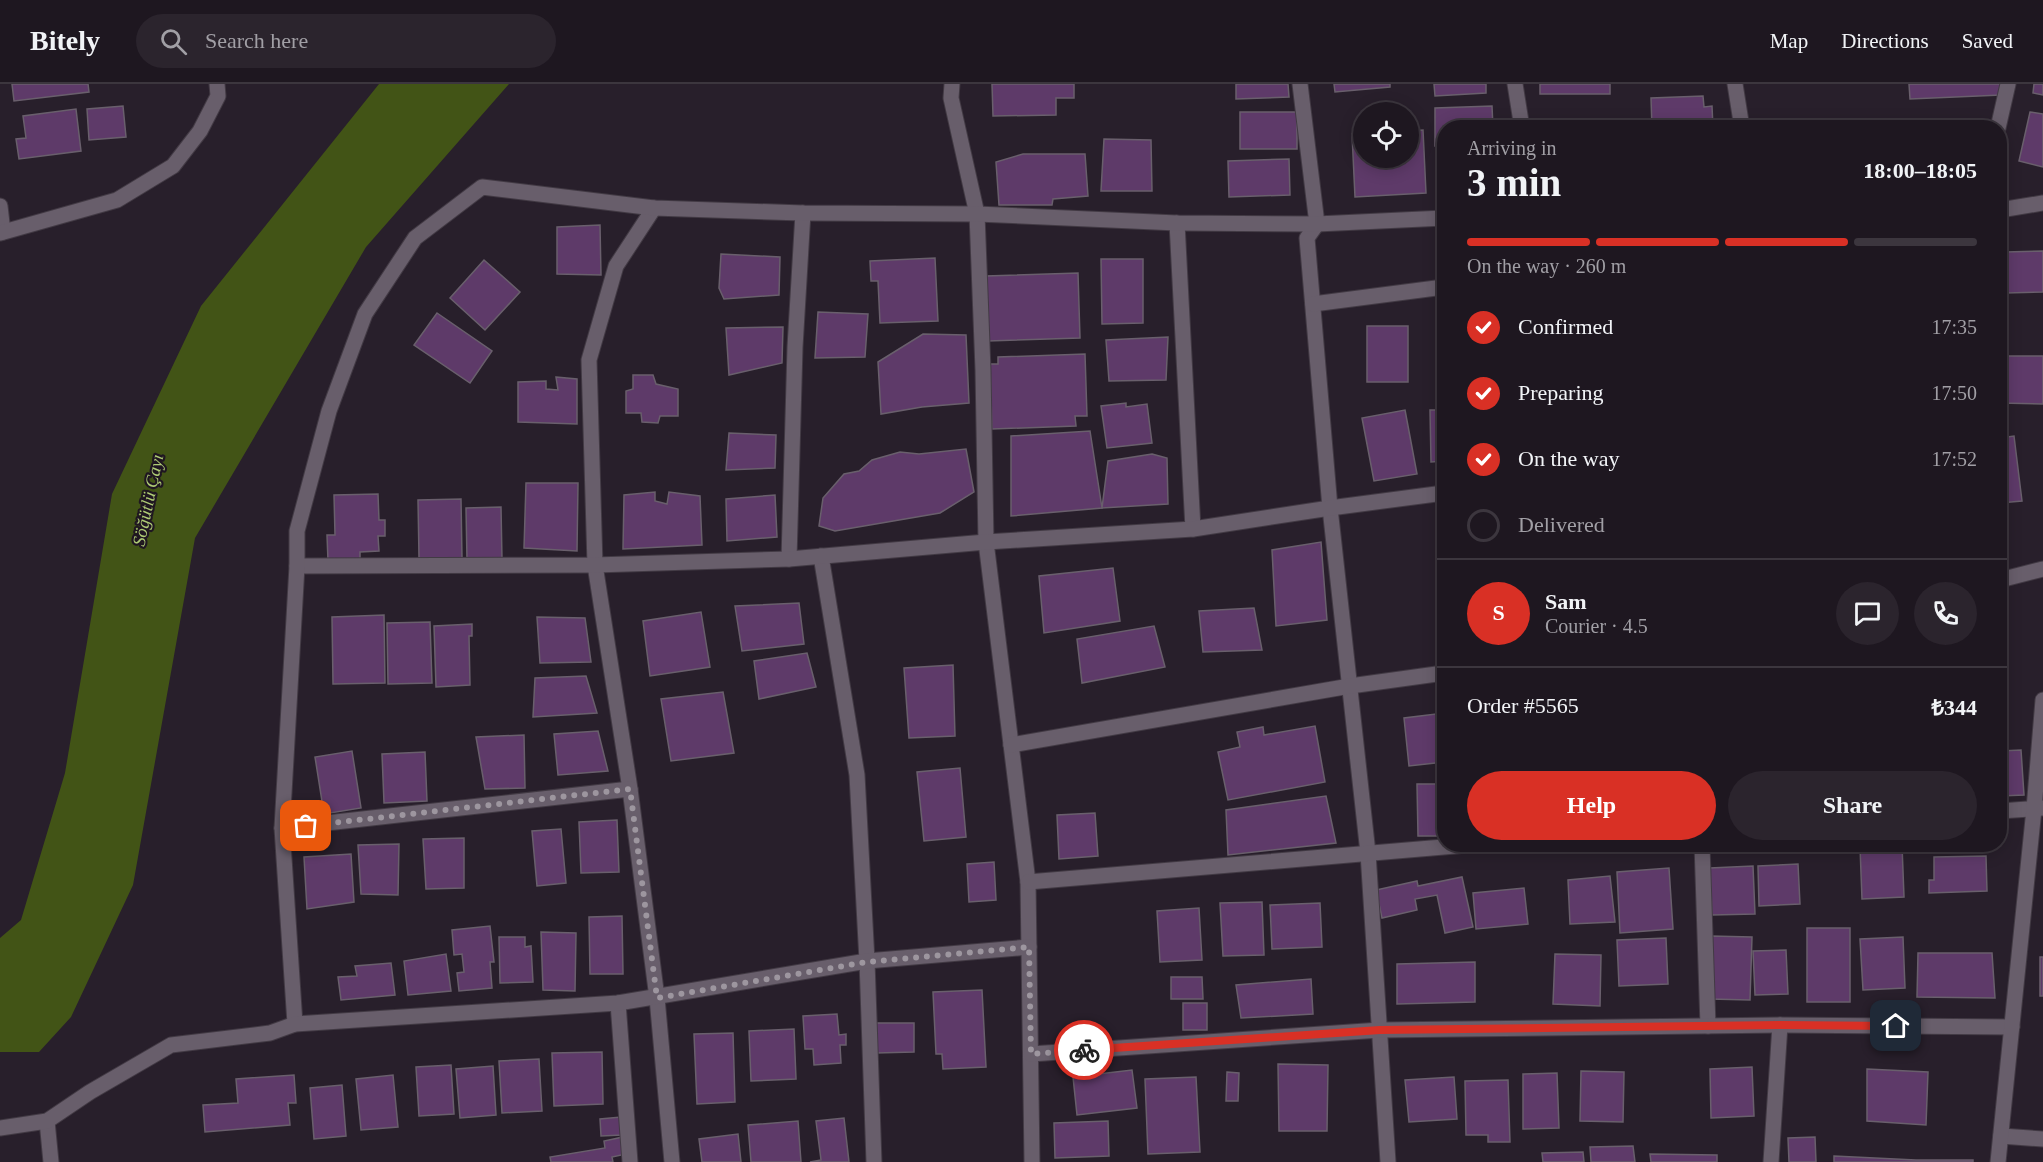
<!DOCTYPE html>
<meta charset="utf-8">
<style>
body{margin:0;font-family:"Times New Roman",serif;background:#2b242d;color:#f1f3f6;height:100vh;display:flex;flex-direction:column;font-size:22px;white-space:nowrap}
*{box-sizing:border-box;margin:0}
p{font-size:20px;color:#a19fa5}
.icon{flex:none;width:33px;height:33px;fill:none;stroke:currentColor;stroke-width:2;stroke-linecap:round;stroke-linejoin:round}
.map{position:relative;flex:1;overflow:hidden}
.details{position:absolute;left:1437px;top:36px;width:570px;height:732px;display:flex;flex-direction:column;background:#1e1720;border-radius:24px;box-shadow:0 3px 15px #0003,0 0 0 2px #3c363e}
.details>*{flex:none}
.tools{position:absolute;left:1353px;top:18px;display:grid;gap:12px}
.tools a{display:grid;place-items:center;width:66px;height:66px;border-radius:50%;background:#1e1720;box-shadow:0 3px 15px #0003,0 0 0 2px #3c363e;font-size:30px}
.pin{position:absolute;display:grid;place-items:center;width:51px;height:51px;color:#fff;margin:-26px;border-radius:12px;box-shadow:0 3px 9px #0006}
.courier{position:absolute;display:grid;place-items:center;width:60px;height:60px;margin:-30px;border:4px solid #d93025;border-radius:50%;background:#fff;color:#222;box-shadow:0 2px 8px #0007}
.headline em{font-style:normal;font-weight:700}
.headline div{display:flex;flex-direction:column-reverse}
.headline{display:flex;align-items:center;justify-content:space-between;height:102px;padding:0 30px}
h1{font-size:39px;font-weight:700;line-height:45px}
.bar{display:grid;grid-template-columns:repeat(4,1fr);gap:9px 6px;align-content:center;height:72px;padding:0 30px}
.bar i{height:8px;border-radius:4px;background:#3c363e}
.bar .selected{background:#d93025}
.bar p{grid-column:span 4}
.line{display:flex;align-items:center;gap:15px;padding:0 30px;border-top:2px solid #3c363e}
.line div{flex:1}
.round{display:grid;place-items:center;flex:none;width:63px;height:63px;border-radius:32px;background:#2b242d}
ol{padding:0 30px;list-style:none}
li{display:flex;align-items:center;gap:18px;height:66px}
li p{margin-inline-start:auto}
li .icon{padding:6px;border-radius:50%;background:#d93025;color:#fff;stroke-width:4}
li:last-child{color:#a19fa5}
li i{width:33px;height:33px;border:3px solid #3c363e;border-radius:50%}
.button{display:flex;gap:12px;margin-top:auto;padding:12px 30px}
.button a{flex:1;height:69px;border-radius:36px;background:#d93025;color:#fff;font-size:24px;font-weight:700;line-height:69px;text-align:center}
.button a+a{background:#2b242d;color:#f1f3f6}
header{display:flex;align-items:center;gap:36px;box-sizing:border-box;height:84px;padding:0 30px;background:#1e1720;border-bottom:2px solid #3c363e}
header strong{font-size:28px}
nav{display:flex;gap:33px;margin-inline-start:auto;font-size:21px}
.search{width:420px;height:54px;background:#2b242d;display:flex;align-items:center;gap:15px;box-sizing:border-box;padding:0 21px;border-radius:33px;color:#a19fa5;font-size:22px}
.map>svg:first-child{display:block}
.water{fill:#425416}
.building{fill:#5e3a69;stroke:#695f6c;stroke-width:1.5}
.lines{fill:none;stroke-linecap:round;stroke-linejoin:round}
.minor-casing{stroke:#423a44;stroke-width:17}
.minor{stroke:#685e6b;stroke-width:15}
.done{stroke:#9d969f;stroke-width:6;stroke-dasharray:0 10.8}
.route{stroke:#d93025;stroke-width:8}
.labels{text-anchor:middle;dominant-baseline:central;stroke-width:4.5;stroke-linejoin:round;paint-order:stroke}
.water-label{font-size:18px;font-style:italic;fill:#afcc75;stroke:#1f1621}
</style>
<header>
<strong>Bitely</strong>
<div class="search"><svg class="icon" aria-label="search" viewBox="0 0 24 24"><circle cx="10" cy="10" r="6"/><path d="M15 15l6 6"/></svg>Search here</div>
<nav><a>Map</a><a>Directions</a><a>Saved</a></nav>
</header>
<div class="map">
<svg width="2043" height="1078" viewBox="0 0 2043 1078">
<rect width="100%" height="100%" fill="#281f2b"/>
<polygon class="water" points="379,0 509,0 366,163 195,454 133,801 71,933 39,968 0,968 0,854 21,836 65,689 112,410 201,222"/>
<g class="building">
<polygon points="12,0 88,0 89,8 14,17"/>
<polygon points="992,0 1074,0 1074,14 1056,14 1056,31 993,32"/>
<polygon points="1236,0 1288,0 1289,13 1236,15"/>
<polygon points="1334,0 1390,0 1390,3 1335,8"/>
<polygon points="1434,0 1486,0 1486,9 1435,12"/>
<rect x="1540" y="0" width="70" height="10"/>
<polygon points="1909,0 2001,0 2001,11 1910,15"/>
<polygon points="2034,0 2043,0 2043,11 2033,9"/>
<polygon points="1703,12 1704,23 1712,22 1713,44 1652,44 1651,14"/>
<polygon points="123,22 126,53 89,56 87,25"/>
<polygon points="1492,22 1493,44 1444,44 1444,62 1435,62 1435,24"/>
<polygon points="76,25 81,67 19,75 16,55 26,54 23,32"/>
<rect x="1240" y="28" width="57" height="37"/>
<polygon points="2030,28 2043,30 2043,83 2019,77"/>
<polygon points="1423,46 1426,109 1355,113 1352,50 1364,50 1364,74 1408,74 1408,47"/>
<polygon points="1104,55 1151,56 1152,107 1101,107"/>
<polygon points="1023,70 1085,70 1088,112 1053,115 1052,121 999,121 996,78"/>
<polygon points="1289,75 1290,111 1229,113 1228,77"/>
<polygon points="600,141 601,191 557,190 557,143"/>
<polygon points="2043,167 2043,208 2006,209 2005,168"/>
<polygon points="721,170 780,173 779,211 724,215 719,204"/>
<polygon points="935,174 938,237 880,239 878,197 871,197 870,177"/>
<polygon points="1101,175 1143,175 1143,239 1102,240"/>
<polygon points="484,176 520,208 485,246 450,214"/>
<polygon points="1078,189 1080,254 988,257 986,192"/>
<polygon points="818,228 868,230 865,273 815,274"/>
<polygon points="437,229 492,267 470,299 414,261"/>
<rect x="1367" y="242" width="41" height="56"/>
<polygon points="783,243 782,279 729,291 726,244"/>
<polygon points="923,250 966,251 969,319 922,323 881,330 878,278"/>
<polygon points="1168,253 1166,296 1109,297 1106,256"/>
<polygon points="1085,270 1087,332 1075,332 1076,342 992,345 990,280 998,280 998,273"/>
<polygon points="2000,272 2043,272 2043,320 2000,319"/>
<polygon points="633,291 653,291 656,300 678,305 678,332 660,332 658,339 642,338 641,329 626,329 626,307 633,305"/>
<polygon points="556,293 577,295 577,340 518,338 518,298 546,297 546,305 558,306"/>
<polygon points="1126,319 1126,323 1147,320 1152,359 1107,364 1101,322"/>
<polygon points="1405,326 1417,390 1374,397 1362,334"/>
<polygon points="1430,326 1444,326 1444,377 1431,378"/>
<polygon points="1090,347 1102,424 1011,432 1011,352"/>
<polygon points="729,349 776,351 775,384 726,386"/>
<polygon points="2014,352 2022,417 2000,419 2000,354"/>
<polygon points="966,365 974,408 940,429 835,447 819,442 823,414 844,390 859,387 872,376 900,368 919,370"/>
<polygon points="1152,370 1167,374 1168,420 1102,424 1108,377"/>
<polygon points="526,399 578,399 577,467 524,464"/>
<polygon points="655,408 655,417 667,420 669,408 700,412 702,461 623,465 624,411"/>
<polygon points="378,410 379,436 385,436 385,452 378,452 379,467 360,468 360,476 328,477 327,451 335,451 334,411"/>
<polygon points="775,411 777,453 727,457 726,415"/>
<polygon points="461,415 462,474 419,474 418,416"/>
<polygon points="501,423 502,475 467,476 466,424"/>
<polygon points="1321,458 1327,536 1276,542 1272,466"/>
<polygon points="1113,484 1120,537 1044,549 1039,492"/>
<polygon points="799,519 804,560 742,567 735,522"/>
<polygon points="1254,524 1262,566 1203,568 1199,527"/>
<polygon points="701,528 710,583 650,592 643,537"/>
<polygon points="384,531 385,599 333,600 332,533"/>
<polygon points="537,533 585,534 591,578 540,579"/>
<polygon points="430,538 432,599 388,600 387,539"/>
<polygon points="472,540 472,552 469,552 470,601 436,603 434,542"/>
<polygon points="1154,542 1165,583 1082,599 1077,555"/>
<polygon points="807,569 816,603 759,615 754,577"/>
<polygon points="953,581 955,652 909,654 904,584"/>
<polygon points="586,592 597,629 533,633 535,594"/>
<polygon points="723,608 734,669 671,677 661,615"/>
<polygon points="1444,629 1444,678 1409,682 1404,634"/>
<polygon points="1315,642 1325,698 1228,716 1218,668 1240,663 1237,648 1263,643 1264,651"/>
<polygon points="598,647 608,687 558,691 554,650"/>
<polygon points="524,651 525,704 485,705 476,653"/>
<polygon points="2021,666 2024,711 2000,712 2000,667"/>
<polygon points="352,667 361,724 324,730 315,673"/>
<polygon points="425,668 427,717 384,719 382,670"/>
<polygon points="960,684 966,753 924,757 917,688"/>
<polygon points="1417,700 1444,700 1444,752 1418,752"/>
<polygon points="1326,712 1336,759 1228,771 1226,726"/>
<polygon points="1095,729 1098,772 1059,775 1057,731"/>
<polygon points="617,736 619,788 581,789 579,738"/>
<polygon points="561,745 566,799 537,802 532,747"/>
<polygon points="464,754 464,804 426,805 423,755"/>
<polygon points="399,760 398,811 361,810 358,761"/>
<polygon points="1902,761 1904,813 1862,815 1860,763"/>
<polygon points="351,770 354,818 307,825 304,773"/>
<polygon points="1986,772 1987,807 1929,809 1929,796 1934,796 1934,773"/>
<polygon points="994,778 996,816 969,818 967,780"/>
<polygon points="1798,780 1800,820 1759,822 1758,782"/>
<polygon points="1753,782 1755,830 1712,831 1710,784"/>
<polygon points="1669,784 1673,845 1620,849 1617,788"/>
<polygon points="1610,792 1615,838 1570,840 1568,796"/>
<polygon points="1462,793 1473,843 1445,849 1437,811 1415,815 1417,826 1382,834 1376,806 1417,797 1418,802"/>
<polygon points="1524,804 1528,840 1476,845 1473,809"/>
<polygon points="1262,818 1264,871 1223,872 1220,819"/>
<polygon points="1320,819 1322,863 1272,865 1270,821"/>
<polygon points="1199,824 1202,876 1160,878 1157,827"/>
<polygon points="622,832 623,890 590,890 589,833"/>
<polygon points="490,842 494,878 490,878 492,904 459,907 457,889 464,888 462,870 454,871 452,846"/>
<rect x="1807" y="844" width="43" height="74"/>
<polygon points="541,848 576,849 575,907 543,906"/>
<polygon points="1711,852 1752,853 1750,916 1710,915"/>
<polygon points="499,853 525,853 525,863 531,862 533,898 500,899"/>
<polygon points="1903,853 1905,904 1863,906 1860,855"/>
<polygon points="1666,854 1668,900 1619,902 1617,856"/>
<polygon points="1786,866 1788,910 1755,911 1753,867"/>
<polygon points="1918,869 1992,869 1995,914 1917,913"/>
<polygon points="446,870 451,907 408,911 404,877"/>
<polygon points="1555,870 1601,871 1600,922 1553,920"/>
<rect x="2040" y="873" width="3" height="39"/>
<polygon points="1475,878 1475,918 1397,920 1397,880"/>
<polygon points="391,879 395,911 341,916 338,893 357,892 355,882"/>
<polygon points="1171,893 1202,893 1203,915 1171,915"/>
<polygon points="1311,895 1313,930 1241,934 1236,901"/>
<polygon points="982,906 986,983 943,985 942,970 936,970 933,908"/>
<rect x="1183" y="919" width="24" height="27"/>
<polygon points="837,930 839,951 846,950 846,961 840,961 841,979 814,981 813,965 805,965 803,932"/>
<polygon points="876,939 914,939 914,968 876,969"/>
<polygon points="794,945 796,995 751,997 749,947"/>
<polygon points="733,949 735,1018 697,1020 694,950"/>
<polygon points="602,968 603,1020 554,1022 552,969"/>
<polygon points="539,975 542,1027 502,1029 499,977"/>
<polygon points="1278,980 1328,981 1327,1047 1279,1047"/>
<polygon points="451,981 454,1030 419,1032 416,983"/>
<polygon points="493,982 496,1031 460,1034 456,985"/>
<polygon points="1752,983 1754,1032 1711,1034 1710,985"/>
<polygon points="1867,985 1928,988 1926,1041 1867,1037"/>
<polygon points="1132,986 1137,1024 1077,1031 1073,993"/>
<polygon points="1581,987 1624,988 1623,1038 1580,1037"/>
<polygon points="1227,988 1239,989 1238,1017 1226,1017"/>
<polygon points="1557,989 1559,1044 1523,1045 1523,990"/>
<polygon points="294,991 296,1019 288,1019 290,1041 205,1048 203,1021 238,1019 236,995"/>
<polygon points="393,991 398,1043 361,1046 356,995"/>
<polygon points="1196,993 1200,1068 1148,1070 1145,995"/>
<polygon points="1454,993 1457,1035 1409,1038 1405,996"/>
<polygon points="1508,996 1510,1058 1488,1058 1488,1051 1466,1051 1465,997"/>
<polygon points="342,1001 346,1052 314,1055 310,1004"/>
<polygon points="621,1033 622,1051 601,1052 600,1035"/>
<polygon points="844,1034 849,1078 810,1078 821,1076 816,1037"/>
<polygon points="798,1037 801,1078 751,1078 748,1041"/>
<polygon points="1108,1037 1109,1072 1055,1074 1054,1039"/>
<polygon points="738,1050 741,1078 702,1078 699,1055"/>
<polygon points="623,1053 626,1070 612,1073 613,1078 551,1078 550,1073 605,1064 604,1057"/>
<polygon points="1815,1053 1816,1078 1789,1078 1788,1054"/>
<polygon points="1633,1062 1635,1078 1591,1078 1590,1063"/>
<polygon points="1583,1068 1584,1078 1543,1078 1542,1069"/>
<polygon points="1650,1070 1717,1071 1717,1078 1651,1078"/>
<polygon points="1834,1072 1916,1076 1973,1076 1973,1078 1834,1078"/>
</g>
<g class="lines">
<g class="minor-casing">
<g id="minor">
<polyline points="952,0 951,14 977,130 983,286 986,458 1028,798 1032,1078"/>
<polyline points="1300,0 1317,140 1307,154 1330,424 1368,769 1388,1078"/>
<polyline points="1515,0 1522,44"/>
<polyline points="1735,0 1742,44"/>
<polyline points="1998,44 2008,0"/>
<polyline points="0,122 3,148"/>
<polyline points="654,124 616,182 589,276 595,481 630,705 657,914 672,1078"/>
<polyline points="2000,126 2043,119"/>
<polyline points="1177,139 1193,445"/>
<polyline points="0,149 117,116 173,82 200,47 218,12 217,0"/>
<polyline points="1313,220 1444,203"/>
<polyline points="821,472 857,691 867,877 874,1078"/>
<polyline points="789,475 795,263 803,129"/>
<polyline points="297,482 595,481 789,475 986,458 1193,445 1330,424 1444,409"/>
<polyline points="2000,496 2043,485"/>
<polyline points="1011,661 1350,602 1444,589"/>
<polyline points="2000,727 2043,724"/>
<polyline points="282,744 630,705"/>
<polyline points="1702,760 1708,942"/>
<polyline points="1028,798 1479,760"/>
<polyline points="618,919 630,1078"/>
<polyline points="295,940 282,744 297,482 297,447 329,327 365,230 415,154 482,103 654,124 803,129 977,130 1177,139 1317,140 1444,134"/>
<polyline points="1031,970 1380,946 1780,941 2012,943"/>
<polyline points="47,1037 51,1078"/>
<polyline points="0,1044 47,1037 90,1008 171,961 270,949 295,940 618,919 867,877 1029,863"/>
<polyline points="2001,1052 2043,1055"/>
<polyline points="1771,1078 1780,941"/>
<polyline points="1998,1078 2034,725 2043,616"/>
</g>
</g>
<use href="#minor" class="minor"/>
</g>
<g class="lines">
<polyline class="done" points="306,742 630,705 657,914 867,878 1029,863 1031,970 1084,966"/>
<polyline class="route" points="1084,966 1380,946 1780,941 1896,942"/>
</g>
<g class="labels">
<g class="water-label">
<text transform="translate(148 416) rotate(-78)">Söğütlü Çayı</text>
</g>
</g>
</svg>
<div class="tools">
<a><svg class="icon" aria-label="locate" viewBox="0 0 24 24"><circle cx="12" cy="12" r="6"/><path d="M12 2v4M12 18v4M2 12h4M18 12h4"/></svg></a>
</div>
<div class="pin" style="left:306px;top:742px;background:#ea580c"><svg class="icon" aria-label="bag" viewBox="0 0 24 24"><path d="M5 8h14l-1 12H6zM9 8a3 3 0 0 1 6 0"/></svg></div>
<div class="pin" style="left:1896px;top:942px;background:#1f2937"><svg class="icon" aria-label="home" viewBox="0 0 24 24"><path d="M3 11l9-7 9 7M6 9v11h12V9"/></svg></div>
<div class="courier" style="left:1084px;top:966px"><svg class="icon" aria-label="bike" viewBox="0 0 24 24"><circle cx="6" cy="16" r="4"/><circle cx="18" cy="16" r="4"/><path d="M6 16l4-8h5l3 8M10 8l3 8H6M13 5h3"/></svg></div>
<section class="details">
<div class="headline"><div><h1>3 min</h1><p>Arriving in</p></div><em>18:00–18:05</em></div>
<div class="bar"><i class="selected"></i><i class="selected"></i><i class="selected"></i><i></i><p>On the way · 260 m</p></div>
<ol>
<li><svg class="icon" aria-label="check" viewBox="0 0 24 24"><path d="M5 12l5 5 9-10"/></svg>Confirmed<p>17:35</p></li>
<li><svg class="icon" aria-label="check" viewBox="0 0 24 24"><path d="M5 12l5 5 9-10"/></svg>Preparing<p>17:50</p></li>
<li><svg class="icon" aria-label="check" viewBox="0 0 24 24"><path d="M5 12l5 5 9-10"/></svg>On the way<p>17:52</p></li>
<li><i></i>Delivered</li>
</ol>
<div class="line" style="height:108px"><b class="round" style="background:#d93025;color:#fff">S</b><div><b>Sam</b><p>Courier · 4.5</p></div><a class="round"><svg class="icon" aria-label="chat" viewBox="0 0 24 24"><path d="M4 5h16v11H9l-5 4z"/></svg></a><a class="round"><svg class="icon" aria-label="phone" viewBox="0 0 24 24"><path d="M5 4h4l2 5-3 2q2 4 5 5l2-3 5 2v4C11 20 4 13 5 4z"/></svg></a></div>
<div class="line" style="height:78px"><div>Order #5565</div><b>₺344</b></div>
<div class="button"><a>Help</a><a>Share</a></div>
</section>
</div>
